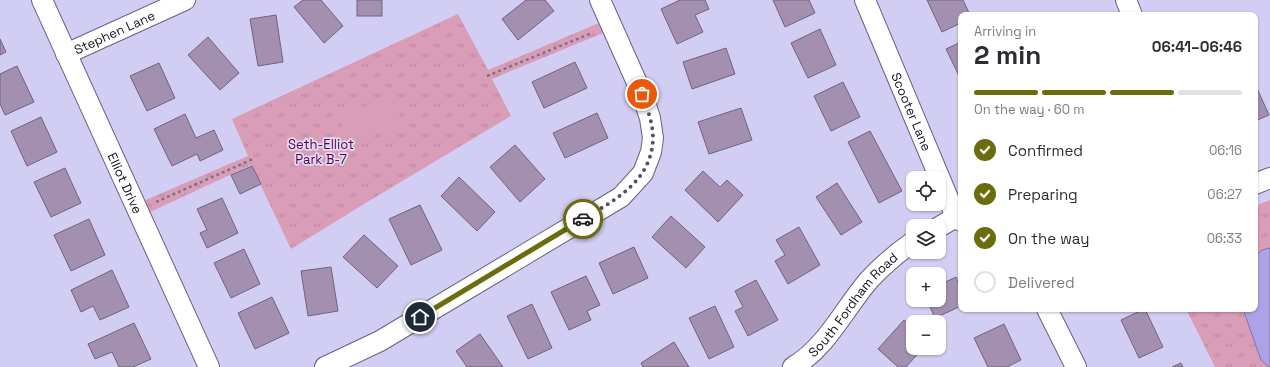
<!DOCTYPE html>
<meta charset="utf-8">
<style>
body{margin:0;font-family:"Space Grotesk",sans-serif;background:#f7f7f7;color:#2b2b33;height:100vh;display:flex;flex-direction:column;font-size:15px;white-space:nowrap}
*{box-sizing:border-box;margin:0}
p{font-size:13px;color:#7c7c81}
.icon{flex:none;width:22px;height:22px;fill:none;stroke:currentColor;stroke-width:2;stroke-linecap:round;stroke-linejoin:round}
.map{position:relative;flex:1;overflow:hidden}
.details{position:absolute;left:958px;top:12px;width:300px;height:300px;display:flex;flex-direction:column;background:#fff;border-radius:8px;box-shadow:0 1px 3px #0004}
.details>*{flex:none}
.tools{position:absolute;left:906px;top:171px;display:grid;gap:8px}
.tools a{display:grid;place-items:center;width:40px;height:40px;border-radius:8px;background:#fff;box-shadow:0 1px 3px #0004;font-size:20px}
.pin{position:absolute;display:grid;place-items:center;width:34px;height:34px;color:#fff;margin:-17px;border:2px solid #fff;border-radius:50%;box-shadow:0 1px 4px #0007}
.courier{position:absolute;display:grid;place-items:center;width:40px;height:40px;margin:-20px;border:3px solid #6a6c0d;border-radius:50%;background:#fff;color:#222;box-shadow:0 1px 5px #0007}
.overview em{font-style:normal;font-weight:600}
.overview div{display:flex;flex-direction:column-reverse}
.overview{display:flex;align-items:center;justify-content:space-between;height:68px;padding:0 16px}
h1{font-size:26px;font-weight:600;line-height:30px}
.bar{display:grid;grid-template-columns:repeat(4,1fr);gap:6px 4px;align-content:center;height:48px;padding:0 16px}
.bar i{height:5px;border-radius:3px;background:#e1e1e2}
.bar .selected{background:#6a6c0d}
.bar p{grid-column:span 4}
ol{padding:0 16px;list-style:none}
li{display:flex;align-items:center;gap:12px;height:44px}
li p{margin-inline-start:auto}
li .icon{padding:4px;border-radius:50%;background:#6a6c0d;color:#fff;stroke-width:4}
li:last-child{color:#7c7c81}
li i{width:22px;height:22px;border:2px solid #e1e1e2;border-radius:50%}
.map>svg:first-child{display:block}
.grass{fill:url(#grass-tufts)}
.garden{fill:#da9db8}
.water{fill:#ada2e7;stroke:#7e76aa}
.building{fill:#a390b0;stroke:#736180}
.lines{fill:none;stroke-linecap:round;stroke-linejoin:round}
.minor-casing{stroke:#666182;stroke-width:22}
.path{stroke:#77748d;stroke-width:2.5;stroke-dasharray:3 3;stroke-linecap:butt}
.minor{stroke:#fff;stroke-width:20}
.done{stroke:#555268;stroke-width:4;stroke-dasharray:0 7.2}
.route{stroke:#6a6c0d;stroke-width:5}
.labels{text-anchor:middle;dominant-baseline:central;stroke-width:3.5;stroke-linejoin:round;paint-order:stroke}
.street-label{font-size:13px;fill:#12101d;stroke:#dfdbf9}
.park-label{font-size:13px;fill:#5d033a;stroke:#dfdbf9}
</style>
<div class="map">
<svg width="1270" height="367" viewBox="0 0 1270 367">
<defs>
<pattern id="grass-tufts" width="24" height="20" patternUnits="userSpaceOnUse"><rect width="24" height="20" fill="#da9db8"/><path d="M3 7l-1-3M5 7V3M7 7l1-3M15 17l-1-3M17 17v-4M19 17l1-3" fill="none" stroke="#ba869e"/></pattern>
</defs>
<rect width="100%" height="100%" fill="#d2cdf2"/>
<g class="grass">
<polygon points="458,14 488,70 599,23 603,33 492,79 511,116 364,204 291,249 251,165 146,214 141,202 248,156 232,119"/>
<polygon points="1270,200 1270,248 1262,250 1255,257 1255,206"/>
<polygon points="1186,309 1243,309 1261,360 1269,367 1215,367"/>
</g>
<polygon class="garden" points="389,95 402,122 352,146 339,119"/>
<polygon class="water" points="1270,248 1270,367 1269,367 1261,360 1243,309 1255,309 1255,257 1262,250"/>
<g class="building">
<polygon points="303,0 321,0 343,26 324,43 294,7"/>
<rect x="357" y="0" width="25" height="16"/>
<polygon points="526,0 545,0 554,11 518,40 502,19"/>
<polygon points="680,0 705,0 709,9 695,15 703,32 677,44 661,9"/>
<polygon points="773,0 809,0 815,13 785,27"/>
<polygon points="927,0 963,0 970,15 961,15 961,23 942,32"/>
<polygon points="276,15 283,62 258,66 250,19"/>
<polygon points="820,29 836,65 808,78 791,43"/>
<polygon points="208,37 239,73 220,90 188,55"/>
<polygon points="0,39 6,52 0,55"/>
<polygon points="961,42 961,80 946,49"/>
<polygon points="726,48 735,74 692,89 683,62"/>
<polygon points="575,62 587,88 544,108 532,82"/>
<polygon points="159,63 175,98 147,111 130,76"/>
<polygon points="17,66 34,102 5,115 0,104 0,74"/>
<polygon points="843,82 860,117 831,131 814,96"/>
<polygon points="1255,84 1269,115 1255,121"/>
<polygon points="741,108 752,140 709,154 698,122"/>
<polygon points="597,113 608,138 565,158 553,133"/>
<polygon points="185,114 196,138 214,130 223,150 200,161 197,154 172,166 154,129"/>
<polygon points="41,117 57,152 27,166 11,131"/>
<polygon points="870,131 902,191 879,203 848,142"/>
<polygon points="515,145 545,179 520,202 490,167"/>
<polygon points="252,166 261,184 240,194 231,175"/>
<polygon points="65,168 81,203 51,217 34,182"/>
<polygon points="703,171 720,187 727,180 743,195 718,222 685,190"/>
<polygon points="459,177 495,212 477,231 441,196"/>
<polygon points="837,183 862,222 841,235 816,197"/>
<polygon points="222,198 238,233 207,248 200,233 207,230 197,209"/>
<polygon points="420,205 442,250 411,265 389,219"/>
<polygon points="671,216 705,247 686,268 652,237"/>
<polygon points="89,219 105,255 71,271 54,235"/>
<polygon points="799,227 820,265 788,284 775,261 785,255 776,240"/>
<polygon points="364,235 398,266 377,288 343,257"/>
<polygon points="634,247 648,278 613,294 599,263"/>
<polygon points="244,249 260,284 231,298 214,263"/>
<polygon points="331,267 338,311 308,316 301,271"/>
<polygon points="112,270 129,307 100,320 93,306 81,312 71,290"/>
<polygon points="586,276 600,305 587,311 591,320 569,330 551,292"/>
<polygon points="956,277 961,288 961,306 935,318 927,300 939,300 939,285"/>
<polygon points="756,280 778,320 748,336 735,311 743,307 735,291"/>
<polygon points="272,297 289,333 255,349 238,313"/>
<polygon points="532,304 552,348 528,359 507,316"/>
<polygon points="715,306 734,347 709,359 689,318"/>
<polygon points="1144,309 1145,309 1163,347 1139,358 1121,320"/>
<polygon points="904,320 913,328 913,348 923,348 906,367 898,367 878,349"/>
<polygon points="134,323 151,359 133,367 119,367 112,352 95,359 88,344"/>
<polygon points="1004,324 1021,360 1007,367 988,367 974,338"/>
<polygon points="480,334 503,367 467,367 456,351"/>
<polygon points="674,342 689,367 643,367 641,363"/>
<polygon points="1181,363 1183,367 1172,367"/>
</g>
<g class="lines">
<g class="minor-casing">
<g id="minor">
<path id="s1" d="M42 0 209 367"/>
<path id="s2" d="M865 0 956 217 961 221"/>
<polyline points="1126,0 1132,15"/>
<path id="s3" d="M66 54 185 0"/>
<polyline points="1255,184 1270,178"/>
<polyline points="939,227 956,217"/>
<polyline points="1047,309 1076,367"/>
<polyline points="325,367 380,341 621,197 643,173 651,152 653,138 650,118 642,94 600,0"/>
<path id="s4" d="M793 367C827 347 844 309 869 280 882 266 897 253 913 242"/>
</g>
</g>
<g class="path">
<polyline points="487,76 592,33"/>
<polyline points="156,202 253,159"/>
</g>
<use href="#minor" class="minor"/>
</g>
<g class="lines">
<path class="done" d="M583 219C615 200 652 181 653 138 653 123 647 108 642 94"/>
<polyline class="route" points="420,317 583,219"/>
</g>
<g class="labels">
<g class="street-label">
<text stroke="none"><textPath href="#s3" startOffset="53">Stephen Lane</textPath></text>
<text stroke="none"><textPath href="#s2" startOffset="121">Scooter Lane</textPath></text>
<text stroke="none"><textPath href="#s1" startOffset="201">Elliot Drive</textPath></text>
<text stroke="none"><textPath href="#s4" startOffset="87">South Fordham Road</textPath></text>
</g>
<g class="park-label">
<text x="321" y="144">Seth-Elliot<tspan x="321" dy="15">Park B-7</tspan></text>
</g>
</g>
</svg>
<div class="tools">
<a><svg class="icon" aria-label="locate" viewBox="0 0 24 24"><circle cx="12" cy="12" r="6"/><path d="M12 2v4M12 18v4M2 12h4M18 12h4"/></svg></a>
<a><svg class="icon" aria-label="layers" viewBox="0 0 24 24"><path d="M12 4l9 5-9 5-9-5zM3 14l9 5 9-5"/></svg></a>
<a>+</a>
<a>−</a>
</div>
<div class="pin" style="left:642px;top:94px;background:#ea580c"><svg class="icon" aria-label="bag" viewBox="0 0 24 24"><path d="M5 8h14l-1 12H6zM9 8a3 3 0 0 1 6 0"/></svg></div>
<div class="pin" style="left:420px;top:317px;background:#1f2937"><svg class="icon" aria-label="home" viewBox="0 0 24 24"><path d="M3 11l9-7 9 7M6 9v11h12V9"/></svg></div>
<div class="courier" style="left:583px;top:219px"><svg class="icon" aria-label="car" viewBox="0 0 24 24"><path d="M5 17H2v-5l4-1 3-4h7l3 4 3 1v5h-3M9 17h6M6 11h13"/><circle cx="7" cy="17" r="2"/><circle cx="17" cy="17" r="2"/></svg></div>
<section class="details">
<div class="overview"><div><h1>2 min</h1><p>Arriving in</p></div><em>06:41–06:46</em></div>
<div class="bar"><i class="selected"></i><i class="selected"></i><i class="selected"></i><i></i><p>On the way · 60 m</p></div>
<ol>
<li><svg class="icon" aria-label="check" viewBox="0 0 24 24"><path d="M5 12l5 5 9-10"/></svg>Confirmed<p>06:16</p></li>
<li><svg class="icon" aria-label="check" viewBox="0 0 24 24"><path d="M5 12l5 5 9-10"/></svg>Preparing<p>06:27</p></li>
<li><svg class="icon" aria-label="check" viewBox="0 0 24 24"><path d="M5 12l5 5 9-10"/></svg>On the way<p>06:33</p></li>
<li><i></i>Delivered</li>
</ol>
</section>
</div>
